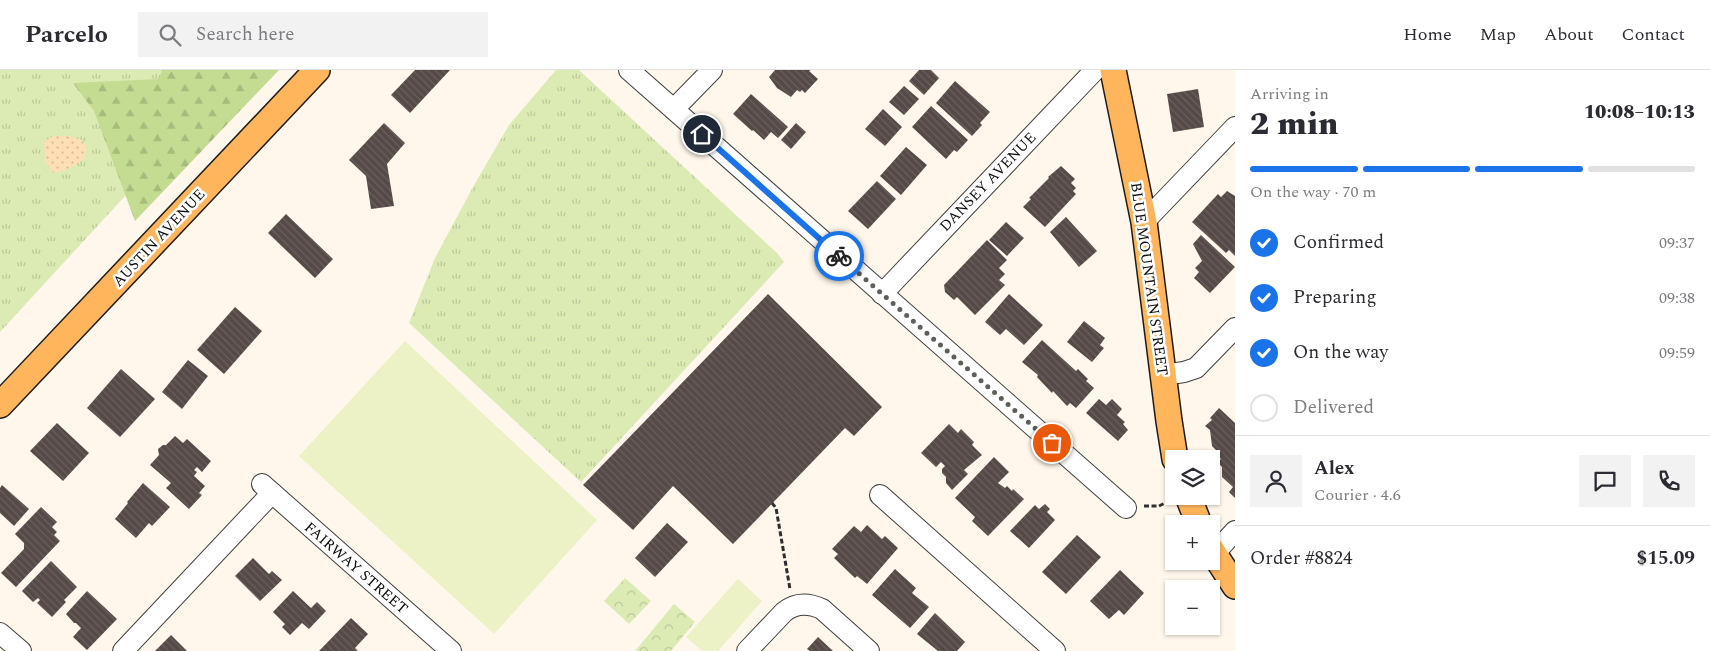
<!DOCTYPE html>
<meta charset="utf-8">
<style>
body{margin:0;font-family:Spectral,serif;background:#f2f2f3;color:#2b2b33;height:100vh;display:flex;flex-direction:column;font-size:19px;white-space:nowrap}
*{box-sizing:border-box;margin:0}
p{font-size:16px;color:#7c7c81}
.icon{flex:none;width:28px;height:28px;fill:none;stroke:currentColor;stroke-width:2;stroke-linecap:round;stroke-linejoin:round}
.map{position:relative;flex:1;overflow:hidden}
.drawer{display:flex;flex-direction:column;background:#fff;width:475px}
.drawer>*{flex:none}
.controls{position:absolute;left:1165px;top:380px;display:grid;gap:10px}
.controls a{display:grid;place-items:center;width:55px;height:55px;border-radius:0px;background:#fff;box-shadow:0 1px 4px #0004;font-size:25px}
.pin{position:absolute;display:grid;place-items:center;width:42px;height:42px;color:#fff;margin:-21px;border:2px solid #fff;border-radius:50%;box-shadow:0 1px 5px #0007}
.courier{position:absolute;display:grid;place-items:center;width:50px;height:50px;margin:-25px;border:4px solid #1a73e8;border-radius:50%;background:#fff;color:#222;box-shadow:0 1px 6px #0007}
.head em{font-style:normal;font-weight:800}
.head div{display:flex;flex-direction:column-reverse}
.head{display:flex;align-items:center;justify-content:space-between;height:85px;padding:0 15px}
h1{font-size:32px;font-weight:800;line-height:38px}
.bar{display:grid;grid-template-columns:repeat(4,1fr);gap:8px 5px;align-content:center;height:60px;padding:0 15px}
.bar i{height:6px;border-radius:4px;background:#e1e1e2}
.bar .selected{background:#1a73e8}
.bar p{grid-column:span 4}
.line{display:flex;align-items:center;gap:12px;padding:0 15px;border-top:1px solid #e1e1e2}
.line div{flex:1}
.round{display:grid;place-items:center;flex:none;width:52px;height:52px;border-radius:0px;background:#f2f2f3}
ol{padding:0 15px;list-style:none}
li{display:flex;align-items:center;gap:15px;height:55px}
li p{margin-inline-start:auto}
li .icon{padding:5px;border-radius:50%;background:#1a73e8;color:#fff;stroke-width:4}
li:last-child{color:#7c7c81}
li i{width:28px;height:28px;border:2px solid #e1e1e2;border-radius:50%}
header{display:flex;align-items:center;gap:30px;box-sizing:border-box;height:70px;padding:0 25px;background:#fff;border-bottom:1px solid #e1e1e2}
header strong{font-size:24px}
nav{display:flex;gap:28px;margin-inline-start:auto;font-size:18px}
.search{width:350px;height:45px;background:#f2f2f3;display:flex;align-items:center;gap:12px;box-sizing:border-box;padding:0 18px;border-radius:0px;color:#7c7c81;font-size:19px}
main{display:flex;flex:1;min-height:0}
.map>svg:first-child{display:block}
.grass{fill:url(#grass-tufts)}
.forest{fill:url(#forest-firs)}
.sand{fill:url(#sand-dots)}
.park{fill:url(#park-crowns)}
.pitch{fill:#ecf2c5}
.building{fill:url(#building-back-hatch)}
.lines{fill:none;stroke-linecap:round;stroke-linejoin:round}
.minor-casing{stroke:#3f3f3f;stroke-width:22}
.major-casing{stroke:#1d1d1d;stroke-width:28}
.path{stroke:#2e2e2e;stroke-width:3;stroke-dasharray:5 2.5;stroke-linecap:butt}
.minor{stroke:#fff;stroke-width:20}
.major{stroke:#ffb55b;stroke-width:25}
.done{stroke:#615e5a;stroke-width:5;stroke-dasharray:0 9}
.route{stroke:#1a73e8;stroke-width:6}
.labels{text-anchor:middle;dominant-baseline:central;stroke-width:5;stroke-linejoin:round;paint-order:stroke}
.street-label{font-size:15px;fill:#0c0c0c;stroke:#fff}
</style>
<header>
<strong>Parcelo</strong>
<div class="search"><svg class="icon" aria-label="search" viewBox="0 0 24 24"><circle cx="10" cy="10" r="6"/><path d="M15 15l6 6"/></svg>Search here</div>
<nav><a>Home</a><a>Map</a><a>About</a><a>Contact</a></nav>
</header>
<main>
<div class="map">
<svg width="1235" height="581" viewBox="0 0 1235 581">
<defs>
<pattern id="grass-tufts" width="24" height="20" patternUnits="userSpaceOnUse" patternTransform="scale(1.25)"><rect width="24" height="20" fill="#dcebb3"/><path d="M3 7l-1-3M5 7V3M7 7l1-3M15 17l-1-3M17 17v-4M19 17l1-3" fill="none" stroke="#bcc899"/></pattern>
<pattern id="forest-firs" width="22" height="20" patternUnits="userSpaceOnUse" patternTransform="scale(1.25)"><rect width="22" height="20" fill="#c3dc92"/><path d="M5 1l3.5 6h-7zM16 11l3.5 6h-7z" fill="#a6bc7d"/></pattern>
<pattern id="sand-dots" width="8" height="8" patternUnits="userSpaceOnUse" patternTransform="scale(1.25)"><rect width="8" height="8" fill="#fddeb5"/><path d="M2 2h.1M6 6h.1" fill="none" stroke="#d8bd9a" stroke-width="1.8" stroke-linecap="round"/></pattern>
<pattern id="park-crowns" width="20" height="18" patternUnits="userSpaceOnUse" patternTransform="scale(1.25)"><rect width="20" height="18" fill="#dcebb3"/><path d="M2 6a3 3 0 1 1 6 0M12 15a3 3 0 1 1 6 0" fill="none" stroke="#bcc899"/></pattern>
<pattern id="building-back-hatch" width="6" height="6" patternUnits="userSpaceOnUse" patternTransform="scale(1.25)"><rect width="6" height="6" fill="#554a48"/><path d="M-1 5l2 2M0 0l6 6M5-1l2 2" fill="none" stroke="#68605e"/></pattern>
</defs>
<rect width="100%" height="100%" fill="#fff7eb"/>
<g class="grass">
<polygon points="0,0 241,0 0,262"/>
<polygon points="556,0 579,0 777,183 784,192 581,412 409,253 435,188 473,117 509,55"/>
</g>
<polygon class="forest" points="162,0 279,0 135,151 94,41 73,13 159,9"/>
<polygon class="sand" points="53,66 69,66 82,70 86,77 84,89 67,100 53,103 45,91 44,72"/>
<g class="park">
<polygon points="625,508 651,531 629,554 604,531"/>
<polygon points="674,534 695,552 671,581 635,581"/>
</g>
<g class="pitch">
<polygon points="405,271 597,450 494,564 299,386"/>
<polygon points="738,509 762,531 718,581 702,581 686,567"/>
</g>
<g class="building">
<polygon points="415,0 450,0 410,43 391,25"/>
<polygon points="775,0 811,0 809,1 818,9 805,23 802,20 800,22 797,20 791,27 777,18 769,7"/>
<polygon points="919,0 931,0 939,8 924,25 909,11"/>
<polygon points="955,11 990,42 980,53 982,55 972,66 936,33"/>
<polygon points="904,16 919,29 904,45 889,32"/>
<polygon points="1198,19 1204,57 1173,62 1167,24"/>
<polygon points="751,24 788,57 778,68 771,62 764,70 753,60 752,61 733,44"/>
<polygon points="931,36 968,70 957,82 954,80 946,89 912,57"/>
<polygon points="883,39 902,57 885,76 865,59"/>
<polygon points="384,53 405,73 387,94 394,136 371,139 366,106 349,90"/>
<polygon points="796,53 806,62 791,79 781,70"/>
<polygon points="906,77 927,95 901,125 880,106"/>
<polygon points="1061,96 1075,109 1071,113 1076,118 1073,121 1076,124 1045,157 1023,137 1031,129 1029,128 1049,108 1048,107"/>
<polygon points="877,111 896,129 868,159 848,141"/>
<polygon points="1227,121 1235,126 1235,186 1229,180 1226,183 1192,152 1218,124 1221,127"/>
<polygon points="286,144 333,189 315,208 268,163"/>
<polygon points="1066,147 1097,181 1079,197 1050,162"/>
<polygon points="1006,152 1024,168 1007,186 989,170"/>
<polygon points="1201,165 1235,197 1210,223 1194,208 1199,202 1195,198 1202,191 1193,174"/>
<polygon points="987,170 1007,190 999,198 1005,204 999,210 1005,215 975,245 957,227 954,230 945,222 944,215"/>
<polygon points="768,224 882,337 854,366 845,358 733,474 673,416 633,460 583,415"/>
<polygon points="1009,224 1043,255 1024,275 1006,259 1000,265 985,252"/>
<polygon points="235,237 262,261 224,304 197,280"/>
<polygon points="1084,251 1105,268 1100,275 1104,278 1092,292 1067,272"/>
<polygon points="1042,270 1076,301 1078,299 1088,309 1086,311 1094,318 1076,338 1070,333 1067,336 1053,321 1052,323 1037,307 1038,305 1022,292"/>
<polygon points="188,290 208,306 182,339 162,322"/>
<polygon points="121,299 155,329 120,367 87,338"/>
<polygon points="1099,329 1106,335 1112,329 1122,339 1117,345 1125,352 1123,354 1128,360 1118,371 1086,343"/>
<polygon points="1219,338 1235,353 1235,428 1229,422 1233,417 1222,407 1222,397 1217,392 1221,389 1216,384 1218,382 1212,376 1210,360 1205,356 1212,350 1210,348"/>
<polygon points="57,353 89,383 63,411 30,381"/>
<polygon points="949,354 958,363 961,359 974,372 972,375 982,385 964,400 968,404 952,420 946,413 946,407 942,403 942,399 945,396 941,392 936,397 921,383"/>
<polygon points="175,366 183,373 187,369 211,391 202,402 197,397 194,400 197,402 194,406 205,416 199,423 202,425 189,439 166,418 171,413 150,395 159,385 158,379 163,375 166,375"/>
<polygon points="994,387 1009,402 998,413 1005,418 1007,416 1012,421 1013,419 1024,429 988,466 972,451 975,447 955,428"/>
<polygon points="143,413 170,437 152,456 149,453 136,468 115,449 128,433 127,432"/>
<polygon points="2,415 29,439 14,456 0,443 0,418"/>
<polygon points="1045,434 1050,439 1047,442 1055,450 1029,478 1010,461 1035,435 1039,439"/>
<polygon points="41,437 57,452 52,457 57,462 54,465 60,471 16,517 1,503 24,479 24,473 15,464"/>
<polygon points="667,453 688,472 655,507 635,488"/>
<polygon points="867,455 882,469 885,466 898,478 867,514 857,506 855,508 834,488 838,484 832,479 854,456 861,462"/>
<polygon points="1077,465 1101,487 1066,524 1042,502"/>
<polygon points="253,488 269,504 272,501 282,510 260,531 235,506"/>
<polygon points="51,491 77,517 64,530 66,532 52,547 37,533 40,530 38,528 33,532 22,521"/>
<polygon points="895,499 916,518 912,523 929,537 910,558 872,525"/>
<polygon points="1120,500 1144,523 1124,545 1119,540 1109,549 1090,531"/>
<polygon points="87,521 117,549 87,580 73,567 81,558 76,553 74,553 66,544"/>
<polygon points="293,521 311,538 317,532 326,541 309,559 302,553 290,565 282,557 285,554 273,542"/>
<polygon points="935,543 965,572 957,581 938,581 917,564"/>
<polygon points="351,548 368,564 355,578 358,581 319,581"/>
<polygon points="171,565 187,581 155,581"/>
<polygon points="818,567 833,581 810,581 807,579"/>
</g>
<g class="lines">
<g class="minor-casing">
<g id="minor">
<polyline points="629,0 1126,438"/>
<polyline points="674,39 712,0"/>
<polyline points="1144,152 1235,57"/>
<polyline points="882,224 1095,0"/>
<polyline points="1163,305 1184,302 1196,298 1235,258"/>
<polyline points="262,414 451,581"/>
<polyline points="880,425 1055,581"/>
<polyline points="1214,484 1235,461"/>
<polyline points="0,563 21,581"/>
<polyline points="123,581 272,423"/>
<path d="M747 581 784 542C796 532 809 533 822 539L869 581"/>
</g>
</g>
<g class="major-casing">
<g id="major">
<polyline points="1113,0 1144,152 1169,351 1175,389"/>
<polyline points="0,335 317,0"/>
<polyline points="1188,426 1199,454"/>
<polyline points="1211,479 1235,516"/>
</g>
</g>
<g class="path">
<polyline points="772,433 776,438 790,519"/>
<polyline points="1144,436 1159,436 1169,431"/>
</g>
<use href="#minor" class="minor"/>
<use href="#major" class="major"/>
</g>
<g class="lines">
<polyline class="done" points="839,186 1052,373"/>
<polyline class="route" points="702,64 839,186"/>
</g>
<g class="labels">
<g class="street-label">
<text transform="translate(988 112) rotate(-46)">DANSEY AVENUE</text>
<text transform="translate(159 168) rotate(-47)">AUSTIN AVENUE</text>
<text transform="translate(1149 209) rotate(82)">BLUE MOUNTAIN STREET</text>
<text transform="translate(356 498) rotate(41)">FAIRWAY STREET</text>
</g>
</g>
</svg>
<div class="controls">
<a><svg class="icon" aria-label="layers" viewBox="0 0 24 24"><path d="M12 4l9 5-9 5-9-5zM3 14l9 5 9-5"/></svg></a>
<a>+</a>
<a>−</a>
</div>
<div class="pin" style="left:1052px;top:373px;background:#ea580c"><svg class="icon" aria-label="bag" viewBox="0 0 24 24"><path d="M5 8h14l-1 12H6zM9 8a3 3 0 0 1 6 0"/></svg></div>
<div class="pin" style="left:702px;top:64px;background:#1f2937"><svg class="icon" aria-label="home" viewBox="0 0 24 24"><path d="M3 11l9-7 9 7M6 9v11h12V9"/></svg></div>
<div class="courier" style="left:839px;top:186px"><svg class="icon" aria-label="bike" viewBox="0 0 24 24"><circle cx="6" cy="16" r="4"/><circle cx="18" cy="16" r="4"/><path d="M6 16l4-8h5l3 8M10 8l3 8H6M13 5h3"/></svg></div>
</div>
<section class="drawer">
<div class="head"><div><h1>2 min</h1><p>Arriving in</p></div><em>10:08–10:13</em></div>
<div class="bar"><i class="selected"></i><i class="selected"></i><i class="selected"></i><i></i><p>On the way · 70 m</p></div>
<ol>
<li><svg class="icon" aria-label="check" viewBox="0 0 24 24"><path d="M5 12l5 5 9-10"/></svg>Confirmed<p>09:37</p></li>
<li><svg class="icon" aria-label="check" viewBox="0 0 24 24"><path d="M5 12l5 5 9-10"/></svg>Preparing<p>09:38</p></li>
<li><svg class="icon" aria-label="check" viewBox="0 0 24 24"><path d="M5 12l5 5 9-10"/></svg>On the way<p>09:59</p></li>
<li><i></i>Delivered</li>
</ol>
<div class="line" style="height:90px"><a class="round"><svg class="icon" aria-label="person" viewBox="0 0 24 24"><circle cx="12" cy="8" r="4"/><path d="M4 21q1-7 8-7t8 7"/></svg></a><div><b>Alex</b><p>Courier · 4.6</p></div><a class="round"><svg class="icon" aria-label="chat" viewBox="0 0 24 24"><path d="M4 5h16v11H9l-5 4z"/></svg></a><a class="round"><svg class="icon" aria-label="phone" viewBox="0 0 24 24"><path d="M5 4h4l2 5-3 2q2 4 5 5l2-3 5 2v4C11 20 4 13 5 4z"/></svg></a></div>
<div class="line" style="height:65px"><div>Order #8824</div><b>$15.09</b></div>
</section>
</main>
